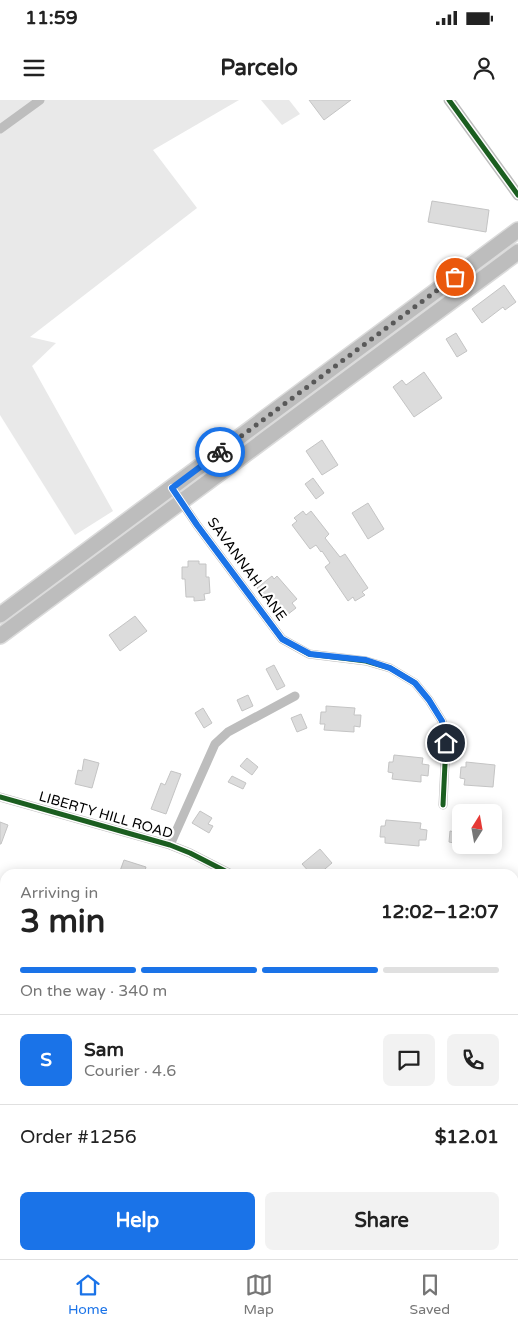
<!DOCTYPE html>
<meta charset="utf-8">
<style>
body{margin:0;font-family:"Varela Round",sans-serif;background:#f2f2f2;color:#222;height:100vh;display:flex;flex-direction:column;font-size:19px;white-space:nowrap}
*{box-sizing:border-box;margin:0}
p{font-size:16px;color:#767676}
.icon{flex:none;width:28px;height:28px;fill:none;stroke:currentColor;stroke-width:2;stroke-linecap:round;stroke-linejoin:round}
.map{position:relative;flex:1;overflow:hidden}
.side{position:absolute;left:0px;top:769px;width:519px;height:391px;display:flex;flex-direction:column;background:#fff;border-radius:15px 15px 0 0;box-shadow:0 2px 12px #0003}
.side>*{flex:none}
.needle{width:32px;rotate:11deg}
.fabs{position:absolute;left:452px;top:704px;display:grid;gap:10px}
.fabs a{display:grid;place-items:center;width:50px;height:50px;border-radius:8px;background:#fff;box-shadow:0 2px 12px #0003;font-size:25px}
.pin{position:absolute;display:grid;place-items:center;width:42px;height:42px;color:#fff;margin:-21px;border:2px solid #fff;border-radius:50%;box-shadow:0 1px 5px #0007}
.courier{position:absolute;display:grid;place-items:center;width:50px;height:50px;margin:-25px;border:4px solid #1a73e8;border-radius:50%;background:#fff;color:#222;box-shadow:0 1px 6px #0007}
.head em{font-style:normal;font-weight:800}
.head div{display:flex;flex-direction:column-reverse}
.head{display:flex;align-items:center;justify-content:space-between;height:85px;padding:0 20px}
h1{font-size:32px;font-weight:800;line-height:38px}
.bar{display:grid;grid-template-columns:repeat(4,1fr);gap:8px 5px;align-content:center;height:60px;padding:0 20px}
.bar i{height:6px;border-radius:4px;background:#e0e0e0}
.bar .on{background:#1a73e8}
.bar p{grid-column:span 4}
.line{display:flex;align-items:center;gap:12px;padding:0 20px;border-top:1px solid #e0e0e0}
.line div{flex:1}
.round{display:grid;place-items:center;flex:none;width:52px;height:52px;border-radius:8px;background:#f2f2f2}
.button{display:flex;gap:10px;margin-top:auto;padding:10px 20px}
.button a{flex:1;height:58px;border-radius:8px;background:#1a73e8;color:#fff;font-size:20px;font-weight:800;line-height:58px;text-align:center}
.button a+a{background:#f2f2f2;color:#222}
.status{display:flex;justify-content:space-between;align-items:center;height:35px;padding:0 25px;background:#fff;direction:ltr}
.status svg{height:14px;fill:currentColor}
header{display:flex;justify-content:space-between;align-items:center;height:65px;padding:0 20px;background:#fff;font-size:22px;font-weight:800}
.menu{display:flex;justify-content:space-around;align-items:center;height:70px;border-top:1px solid #e0e0e0;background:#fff;font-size:14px;color:#767676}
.menu a{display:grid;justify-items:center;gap:2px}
.menu .on{color:#1a73e8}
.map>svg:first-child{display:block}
.green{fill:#e9e9e9}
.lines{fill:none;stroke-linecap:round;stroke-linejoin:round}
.stream{stroke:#bbb;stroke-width:2.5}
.building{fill:#dcdcdc;stroke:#c4c4c4}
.trunk-casing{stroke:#dbdbdb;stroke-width:18}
.minor{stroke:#bdbdbd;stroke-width:9}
.tertiary{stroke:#bdbdbd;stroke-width:11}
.trunk{stroke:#bdbdbd;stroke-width:15}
.cycleway-casing{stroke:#fff;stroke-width:8}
.cycleway{stroke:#1b5e20;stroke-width:5}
.done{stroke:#595959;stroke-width:5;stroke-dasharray:0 9}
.route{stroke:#1a73e8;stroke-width:6}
.labels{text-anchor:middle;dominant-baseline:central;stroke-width:4.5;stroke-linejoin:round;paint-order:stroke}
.street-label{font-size:14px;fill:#000;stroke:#fff}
</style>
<div class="status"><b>11:59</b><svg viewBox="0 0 49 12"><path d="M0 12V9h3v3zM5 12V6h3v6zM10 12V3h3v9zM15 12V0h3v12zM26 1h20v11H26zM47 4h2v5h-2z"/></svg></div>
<header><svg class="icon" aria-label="menu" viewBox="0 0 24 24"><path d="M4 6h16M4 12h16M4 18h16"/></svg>Parcelo<svg class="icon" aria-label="person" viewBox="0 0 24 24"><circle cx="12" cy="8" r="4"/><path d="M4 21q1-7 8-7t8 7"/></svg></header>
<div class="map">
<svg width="518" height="1159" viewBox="0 0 518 1159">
<rect width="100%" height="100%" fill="#fff"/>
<g class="green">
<polygon points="0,0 239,0 153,50 197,108 30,237 56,243 32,266 113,411 75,435 0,315"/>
<polygon points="261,0 289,0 300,14 282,25"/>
</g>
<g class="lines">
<polyline class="stream" points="0,1155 4,1159"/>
</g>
<g class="building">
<polygon points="309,0 351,0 324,20"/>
<polygon points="432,101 489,110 486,132 428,122"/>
<polygon points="504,185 516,202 505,210 503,207 482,223 472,209"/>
<polygon points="456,233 467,251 457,257 446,239"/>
<polygon points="424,272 442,298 414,317 393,287 402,280 406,285"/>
<polygon points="322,340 338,365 322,375 306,351"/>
<polygon points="313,378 324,393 316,399 305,384"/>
<polygon points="368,403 384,429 368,439 352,413"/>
<polygon points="303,411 306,415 311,411 329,434 325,438 340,457 345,454 368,488 362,492 365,495 355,501 353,497 348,501 325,467 330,463 322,451 321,452 316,445 310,449 292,425 297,421 294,418"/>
<polygon points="188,461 199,461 199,464 206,464 206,477 209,477 210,493 204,494 205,500 194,501 194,497 186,497 185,479 182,479 182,467 188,467"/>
<polygon points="272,476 274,479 277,476 297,499 292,503 296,508 287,515 283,509 278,513 257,488"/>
<polygon points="135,516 147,531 120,551 109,535"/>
<polygon points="274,565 285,586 277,590 266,569"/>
<polygon points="248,595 253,606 242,611 237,600"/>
<polygon points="326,606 355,608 354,615 361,615 360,627 354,626 354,632 324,630 325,624 320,624 321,612 326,612"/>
<polygon points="203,608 212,623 204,628 195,613"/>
<polygon points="301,614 307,628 297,632 291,618"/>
<polygon points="394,655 423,658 422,664 429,665 428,676 421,675 421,682 392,679 393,673 388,672 389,662 393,662"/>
<polygon points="247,658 258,667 252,675 240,666"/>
<polygon points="84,659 99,663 92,688 75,684 78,670 82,671"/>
<polygon points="466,662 495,665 493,687 464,685 465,679 460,678 461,667 466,667"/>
<polygon points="171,671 181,674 166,714 151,709 161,683 165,685"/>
<polygon points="232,676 246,683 243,689 228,682"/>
<polygon points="200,711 212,718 208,724 213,726 209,733 192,723"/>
<polygon points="456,716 461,716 461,748 453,747 454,743 449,742 450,731 455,732"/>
<polygon points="386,720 421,723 420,729 427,730 426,740 419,740 419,746 385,743 385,737 380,737 381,726 385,726"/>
<polygon points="0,722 8,725 1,744 0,744"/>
<polygon points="320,749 332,763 319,774 311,774 302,764"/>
<polygon points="124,760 146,767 144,774 128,774 120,771"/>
</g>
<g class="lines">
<g class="trunk-casing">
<g id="trunk">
<polyline points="0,515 518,130"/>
<polyline points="0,536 518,152"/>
</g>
</g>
<g class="minor">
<polyline points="0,29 40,0"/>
<polyline points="172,388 197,425 282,539 309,554 366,561 390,568 415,583 429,600 442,621 446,643 443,705"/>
<polyline points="0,697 170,745 190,753 231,774"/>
<polyline points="170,745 215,644 228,632 295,596"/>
<polyline points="503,1155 505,1159"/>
<polyline points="261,1159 261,1155"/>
</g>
<polyline class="tertiary" points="449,0 518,95"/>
<use href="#trunk" class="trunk"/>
<g class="cycleway-casing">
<g id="cycleway">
<polyline points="449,0 518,95"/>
<polyline points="172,388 197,425 282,539 309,554 366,561 390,568 415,583 429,600 442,621 446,643 443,705"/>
<polyline points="0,697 170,745 190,753 231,774"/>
</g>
</g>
<use href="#cycleway" class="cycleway"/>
</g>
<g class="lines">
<polyline class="done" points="220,352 455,177"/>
<polyline class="route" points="220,352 172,388 197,425 282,539 310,554 366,560 390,568 415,583 429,600 442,621 446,643"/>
</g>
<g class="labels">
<g class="street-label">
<text transform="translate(247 469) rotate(54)">SAVANNAH LANE</text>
<text transform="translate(106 715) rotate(16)">LIBERTY HILL ROAD</text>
</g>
</g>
</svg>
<div class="fabs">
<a><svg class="needle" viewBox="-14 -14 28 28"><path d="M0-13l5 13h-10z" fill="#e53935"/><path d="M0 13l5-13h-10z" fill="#767676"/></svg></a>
</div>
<div class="pin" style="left:455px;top:177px;background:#ea580c"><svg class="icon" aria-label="bag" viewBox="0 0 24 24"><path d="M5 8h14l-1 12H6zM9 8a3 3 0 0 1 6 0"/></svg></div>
<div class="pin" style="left:446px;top:643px;background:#1f2937"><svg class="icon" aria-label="home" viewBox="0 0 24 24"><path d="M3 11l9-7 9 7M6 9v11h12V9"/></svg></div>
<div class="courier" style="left:220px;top:352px"><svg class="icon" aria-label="bike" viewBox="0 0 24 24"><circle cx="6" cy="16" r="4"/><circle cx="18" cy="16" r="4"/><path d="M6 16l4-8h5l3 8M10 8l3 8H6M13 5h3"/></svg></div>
<section class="side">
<div class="head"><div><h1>3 min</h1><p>Arriving in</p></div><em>12:02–12:07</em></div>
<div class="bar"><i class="on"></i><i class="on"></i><i class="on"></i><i></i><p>On the way · 340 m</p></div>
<div class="line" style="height:90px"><b class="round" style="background:#1a73e8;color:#fff">S</b><div><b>Sam</b><p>Courier · 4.6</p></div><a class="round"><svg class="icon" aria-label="chat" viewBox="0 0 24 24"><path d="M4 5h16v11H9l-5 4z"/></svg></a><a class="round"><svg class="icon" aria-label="phone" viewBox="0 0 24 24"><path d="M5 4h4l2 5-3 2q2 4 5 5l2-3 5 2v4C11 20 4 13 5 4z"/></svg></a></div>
<div class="line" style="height:65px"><div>Order #1256</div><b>$12.01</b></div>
<div class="button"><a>Help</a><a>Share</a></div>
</section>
</div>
<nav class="menu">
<a class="on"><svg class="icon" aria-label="home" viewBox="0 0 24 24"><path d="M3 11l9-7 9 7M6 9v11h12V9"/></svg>Home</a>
<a><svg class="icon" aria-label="map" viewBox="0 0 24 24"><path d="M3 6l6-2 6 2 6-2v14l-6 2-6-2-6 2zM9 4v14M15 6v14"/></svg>Map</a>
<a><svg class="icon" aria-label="saved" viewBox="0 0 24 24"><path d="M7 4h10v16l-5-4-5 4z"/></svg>Saved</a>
</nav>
